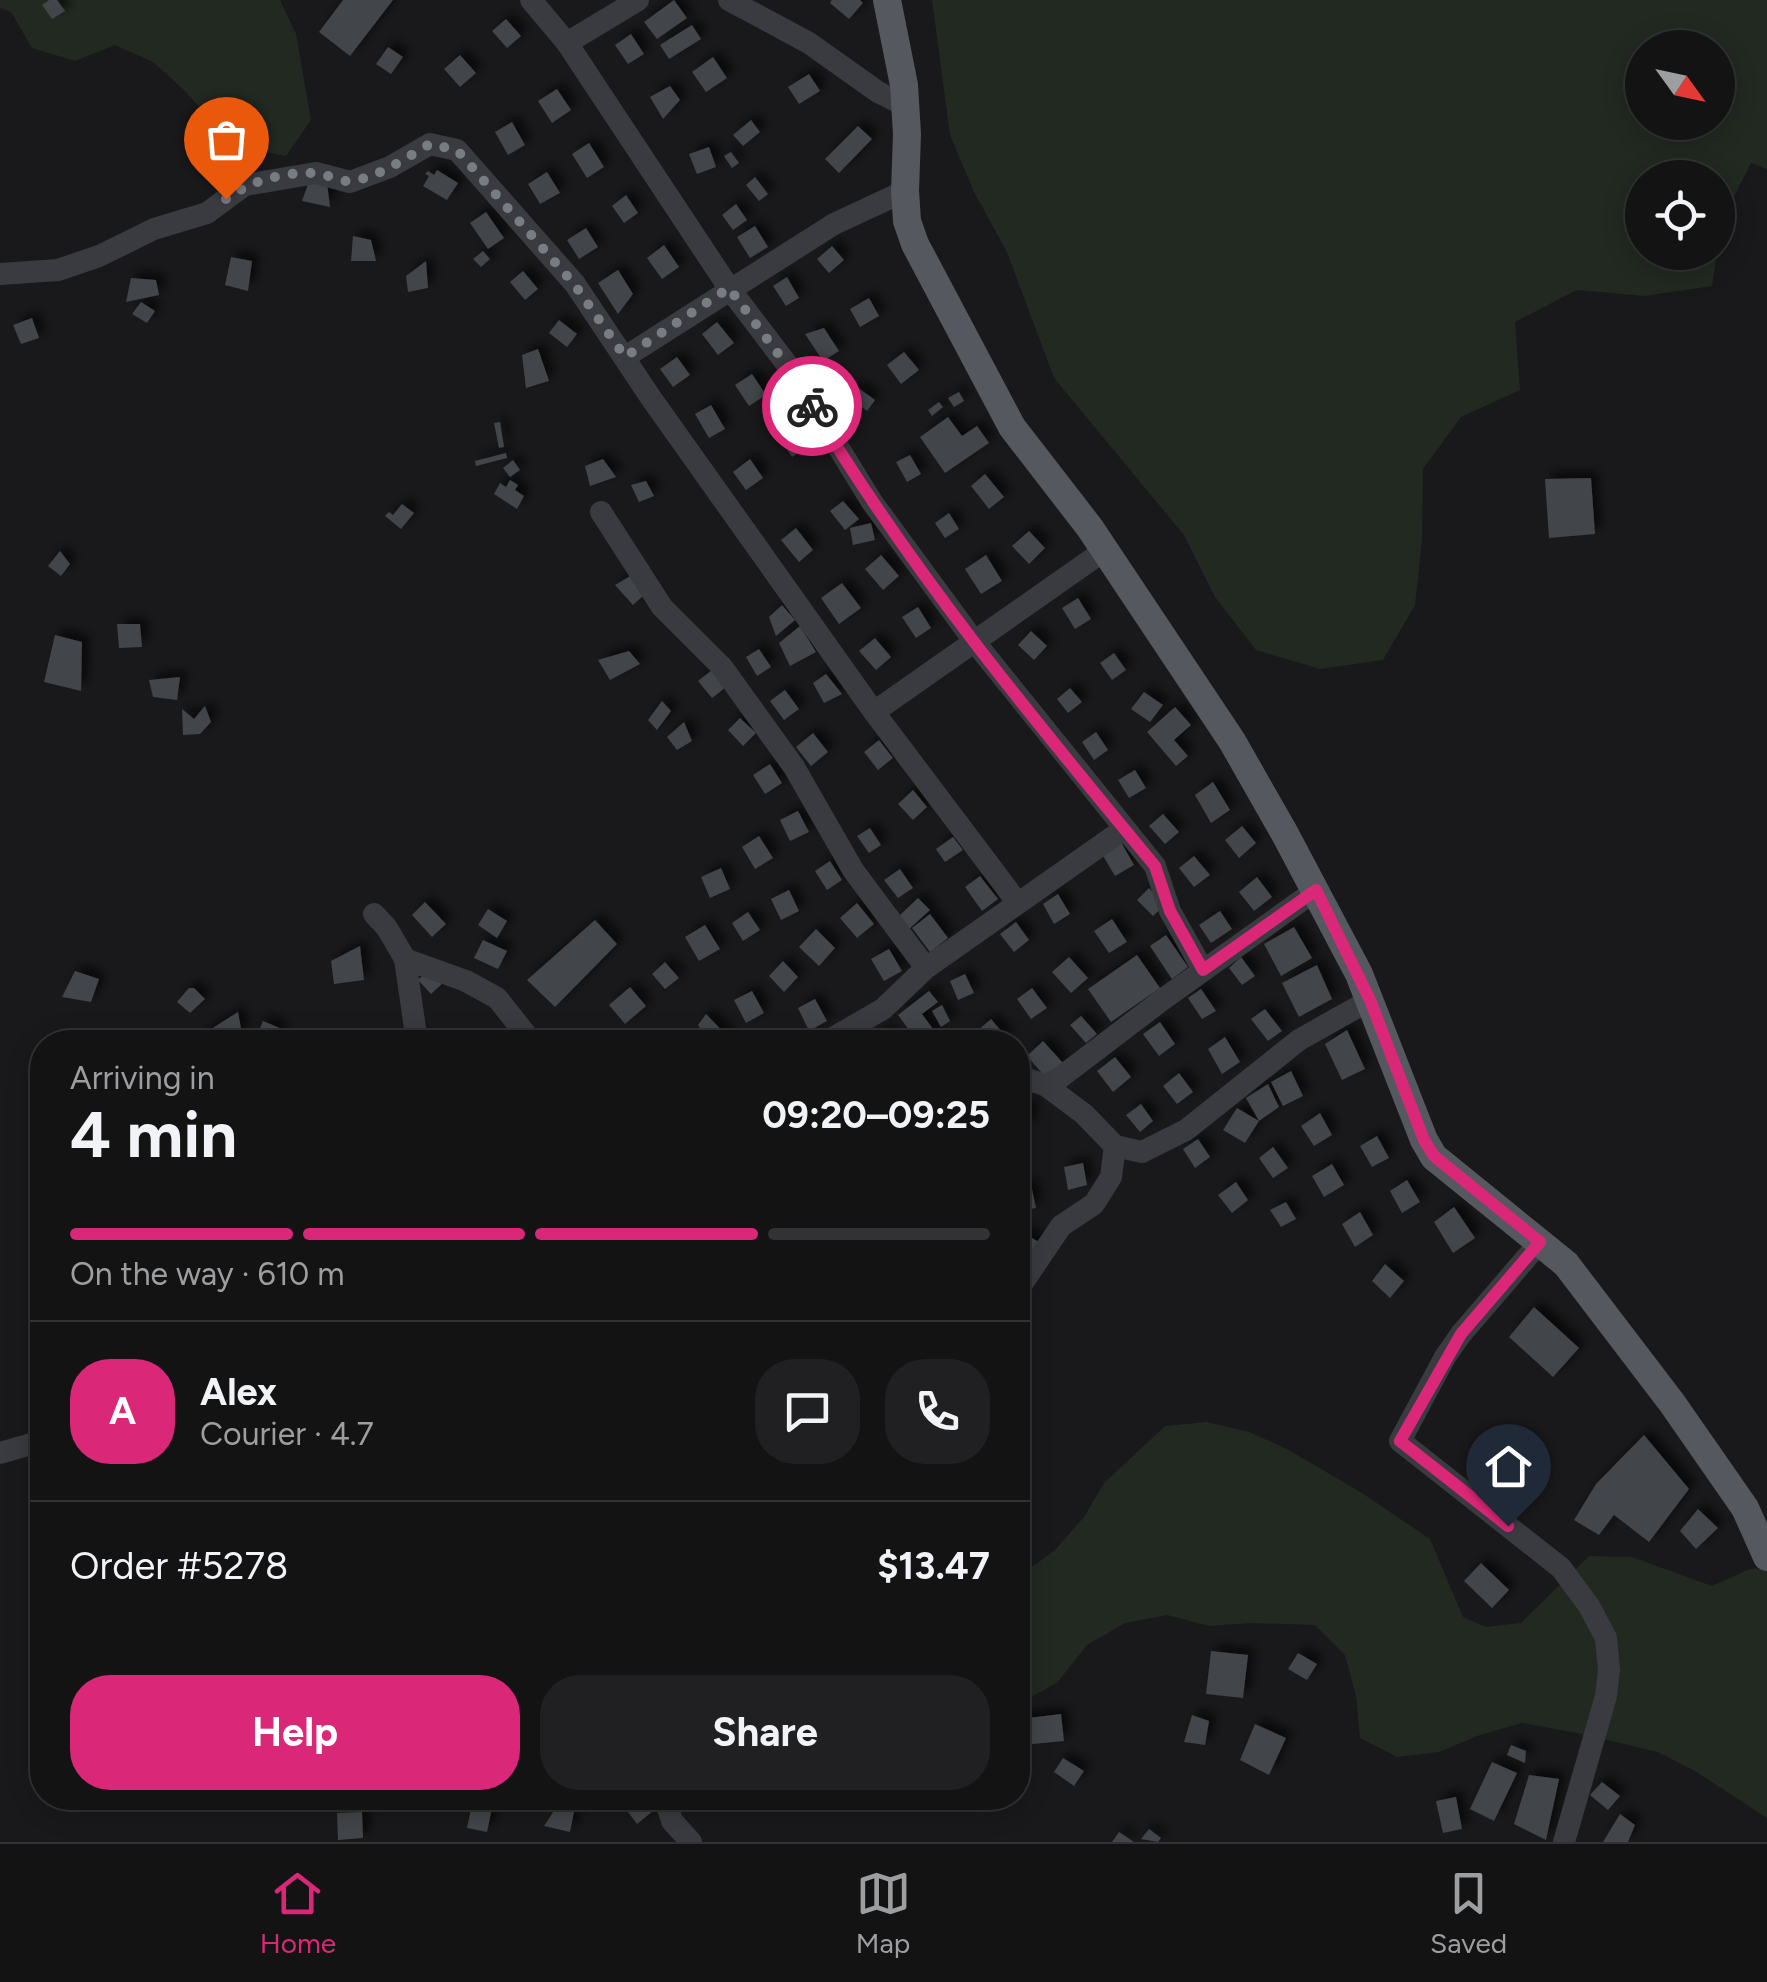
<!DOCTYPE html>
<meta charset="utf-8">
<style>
body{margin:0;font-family:Figtree,sans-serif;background:#202022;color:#f1f3f6;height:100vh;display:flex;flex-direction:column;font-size:38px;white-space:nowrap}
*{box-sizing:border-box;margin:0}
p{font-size:32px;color:#9d9ea0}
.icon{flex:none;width:55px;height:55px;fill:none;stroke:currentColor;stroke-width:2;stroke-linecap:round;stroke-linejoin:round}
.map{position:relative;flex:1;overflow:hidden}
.details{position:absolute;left:30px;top:1030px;width:1000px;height:780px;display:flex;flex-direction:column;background:#131314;border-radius:40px;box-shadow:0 5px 25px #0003,0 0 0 2px #323234}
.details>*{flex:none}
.needle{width:65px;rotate:123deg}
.controls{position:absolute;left:1625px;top:30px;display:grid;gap:20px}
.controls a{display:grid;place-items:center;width:110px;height:110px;border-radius:50%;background:#131314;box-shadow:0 5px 25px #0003,0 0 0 2px #323234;font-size:50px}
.pin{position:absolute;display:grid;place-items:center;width:85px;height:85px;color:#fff;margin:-102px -42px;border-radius:50% 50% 50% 0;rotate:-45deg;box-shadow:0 0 10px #0007}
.pin .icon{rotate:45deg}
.courier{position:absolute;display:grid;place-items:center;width:100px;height:100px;margin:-50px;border:8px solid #db2777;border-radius:50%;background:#fff;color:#222;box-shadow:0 2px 12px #0007}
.overview em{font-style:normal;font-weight:700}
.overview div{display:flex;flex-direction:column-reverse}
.overview{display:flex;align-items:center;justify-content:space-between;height:170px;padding:0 40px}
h1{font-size:65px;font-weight:700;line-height:75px}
.bar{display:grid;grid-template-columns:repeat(4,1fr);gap:15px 10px;align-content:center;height:120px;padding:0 40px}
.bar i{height:12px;border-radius:8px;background:#323234}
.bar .selected{background:#db2777}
.bar p{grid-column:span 4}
.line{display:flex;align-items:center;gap:25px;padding:0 40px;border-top:2px solid #323234}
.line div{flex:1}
.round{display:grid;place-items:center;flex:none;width:105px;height:105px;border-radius:40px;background:#202022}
.action{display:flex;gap:20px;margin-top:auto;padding:20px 40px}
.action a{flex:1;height:115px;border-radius:40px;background:#db2777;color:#fff;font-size:40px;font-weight:700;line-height:115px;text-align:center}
.action a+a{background:#202022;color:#f1f3f6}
.tabs{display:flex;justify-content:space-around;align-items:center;height:140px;border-top:2px solid #323234;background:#131314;font-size:28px;color:#9d9ea0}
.tabs a{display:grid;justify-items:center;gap:5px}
.tabs .selected{color:#db2777}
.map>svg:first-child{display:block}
.green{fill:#212921;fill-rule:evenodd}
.building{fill:#434448;filter:url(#shadow)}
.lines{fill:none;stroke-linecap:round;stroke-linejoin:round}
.minor{stroke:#3a3b40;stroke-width:22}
.major{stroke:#56585f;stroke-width:28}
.done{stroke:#787c83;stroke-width:10;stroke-dasharray:0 18}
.route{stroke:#db2777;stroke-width:12}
</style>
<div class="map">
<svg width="1767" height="1842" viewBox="0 0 1767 1842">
<defs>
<filter id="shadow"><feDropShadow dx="7" dy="-7" stdDeviation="5" flood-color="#0009"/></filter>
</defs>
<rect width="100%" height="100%" fill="#19191b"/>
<g class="green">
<polygon points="0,0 280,0 296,34 311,120 286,156 244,148 212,122 184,90 153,62 115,45 75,61 32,48 11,12 0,8"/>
<path d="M932 0H1767V169L1751 163 1722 220 1718 249V178H1642V252L1717 253 1712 286 1645 296 1577 290 1515 322 1520 390 1461 417 1423 469 1422 540 1415 605 1383 660 1320 669 1256 650 1215 597 1184 535 1054 378 1007 252 974 192 950 135ZM1642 48H1718V122H1642Z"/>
<polygon points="1207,1422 1249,1432 1287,1449 1362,1493 1430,1539 1463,1617 1486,1627 1521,1623 1589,1556 1632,1557 1712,1586 1750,1569 1767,1568 1767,1818 1695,1771 1658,1752 1577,1733 1522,1723 1480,1735 1439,1752 1397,1757 1360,1738 1356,1696 1345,1655 1315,1625 1251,1623 1209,1626 1167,1615 1125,1623 1087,1645 1057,1683 1018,1704 1018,1577 1055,1550 1084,1517 1104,1483 1165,1426"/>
</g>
<g class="building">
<polygon points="49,0 57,0 65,11 52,19 42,5"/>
<polygon points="343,0 393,0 350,56 319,32"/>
<polygon points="674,0 687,18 657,39 644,22"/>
<polygon points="832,0 860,0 863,3 849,19 830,3"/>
<polygon points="506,19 521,36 507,48 492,31"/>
<polygon points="692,25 701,39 669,59 660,45"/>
<polygon points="631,34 644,54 628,64 615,45"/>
<polygon points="388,47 403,57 391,74 376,64"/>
<polygon points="460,55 476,73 460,87 444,69"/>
<polygon points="713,57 727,78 706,92 692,72"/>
<polygon points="809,74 820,91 799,104 788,87"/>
<polygon points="670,86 680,100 663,119 650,97"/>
<polygon points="557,89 571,110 552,123 538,101"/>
<polygon points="751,120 760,132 743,146 733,135"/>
<polygon points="512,122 525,145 508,155 495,132"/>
<polygon points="858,126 872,139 839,173 825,159"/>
<polygon points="589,143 604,167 587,178 572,154"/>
<polygon points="709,147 716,167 697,174 689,154"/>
<polygon points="731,152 739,163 732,168 724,156"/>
<polygon points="437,170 458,183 447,200 423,186 429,176 425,174 428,171 434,175"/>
<polygon points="547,172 560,193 540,204 528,184"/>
<polygon points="755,177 768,194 759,201 746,185"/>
<polygon points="309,181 327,183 330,207 302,201"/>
<polygon points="626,195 638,213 624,223 612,206"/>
<polygon points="736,204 747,220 733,230 722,215"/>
<polygon points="486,212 504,238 488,249 470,223"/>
<polygon points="755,226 768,247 750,258 737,237"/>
<polygon points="586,228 598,247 579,259 567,240"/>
<polygon points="353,236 371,240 376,261 351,261"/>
<polygon points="664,245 679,267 662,279 647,258"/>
<polygon points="832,246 844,260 829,273 817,259"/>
<polygon points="483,251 490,259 481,267 473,259"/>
<polygon points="231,257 252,261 248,291 225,285"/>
<polygon points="426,261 428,288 408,292 406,276"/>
<polygon points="618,270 633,294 618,314 598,283"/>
<polygon points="523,271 538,289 525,300 510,282"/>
<polygon points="787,277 799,298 786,306 773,286"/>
<polygon points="131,278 156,280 159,295 126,302"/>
<polygon points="869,298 879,316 860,327 850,309"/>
<polygon points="141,302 155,311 147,323 132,314"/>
<polygon points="32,318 39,338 21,344 13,325"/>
<polygon points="559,320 577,334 567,347 549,333"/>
<polygon points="717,322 734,343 718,355 702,334"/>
<polygon points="824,328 839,351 823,361 805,334"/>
<polygon points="538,349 549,381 526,388 522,355"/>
<polygon points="904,352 919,370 901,384 887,365"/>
<polygon points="677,357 690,375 673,387 660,369"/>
<polygon points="752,374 766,395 749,406 735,385"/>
<polygon points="857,387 875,400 867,411 849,397"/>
<polygon points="959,392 964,401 954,407 948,398"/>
<polygon points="939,402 943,407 932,416 928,410"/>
<polygon points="711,405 725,429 709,438 695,414"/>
<polygon points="948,417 962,436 977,426 989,443 945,473 920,437"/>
<polygon points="500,422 504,447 499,448 494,423"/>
<polygon points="795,431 806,448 792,457 781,440"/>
<polygon points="506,453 507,458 476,466 475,461"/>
<polygon points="910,455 921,474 907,482 896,462"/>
<polygon points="603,459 616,477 590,486 585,466"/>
<polygon points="750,459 763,478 746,490 733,472"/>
<polygon points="513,460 520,470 510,477 503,468"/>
<polygon points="985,474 1004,497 989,509 971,486"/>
<polygon points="1591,478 1595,534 1549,538 1545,479"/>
<polygon points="510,480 518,485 515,490 524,496 517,509 494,494 500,483 506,487"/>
<polygon points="646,481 654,496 639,502 631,485"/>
<polygon points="843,501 859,519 845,530 830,511"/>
<polygon points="402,504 414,513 401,529 385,516 389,512 393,515"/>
<polygon points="949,513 959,529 945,538 935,523"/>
<polygon points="871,523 875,540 853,545 850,528"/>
<polygon points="796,528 813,550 799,562 781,540"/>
<polygon points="1029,531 1045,548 1029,564 1012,546"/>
<polygon points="60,551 70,564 61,576 48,566"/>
<polygon points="881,555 899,576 883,590 865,569"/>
<polygon points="986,555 1002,581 981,594 965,569"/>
<polygon points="632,575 645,594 633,605 615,585"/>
<polygon points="842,583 861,608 839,624 821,598"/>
<polygon points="1078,598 1091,619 1075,629 1062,608"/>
<polygon points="782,605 795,620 776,636 769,617"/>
<polygon points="918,607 931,628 916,638 902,617"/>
<polygon points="117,624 140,624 142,647 119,648"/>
<polygon points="800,626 816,652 790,666 779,643"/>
<polygon points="1031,631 1047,646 1034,660 1018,645"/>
<polygon points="55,635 82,642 81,691 44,682"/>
<polygon points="875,638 891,657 876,670 859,651"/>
<polygon points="759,649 771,667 757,676 746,657"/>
<polygon points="629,651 640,664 610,680 598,660"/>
<polygon points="1114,653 1126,670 1112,680 1100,663"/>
<polygon points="712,670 726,687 712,698 698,681"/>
<polygon points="826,674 842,694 824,703 813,683"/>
<polygon points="180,677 177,700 153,697 149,680"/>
<polygon points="1070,688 1082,702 1068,713 1057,699"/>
<polygon points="785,690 799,709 784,720 770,701"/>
<polygon points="1144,692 1163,705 1150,722 1131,709"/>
<polygon points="662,701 671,711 657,730 648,720"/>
<polygon points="205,706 211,722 200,734 183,735 182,709 194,719"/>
<polygon points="1175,707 1191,725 1174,740 1188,756 1176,766 1147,732"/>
<polygon points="740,718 756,733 743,746 728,730"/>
<polygon points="684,722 692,741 677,750 667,737"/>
<polygon points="1096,732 1108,750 1094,760 1082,742"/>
<polygon points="813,733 828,752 811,766 796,747"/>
<polygon points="879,740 893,758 878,770 864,752"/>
<polygon points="770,764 782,783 765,794 753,775"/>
<polygon points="1135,770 1146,788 1129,798 1118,780"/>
<polygon points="1213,782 1230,810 1211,823 1195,795"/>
<polygon points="913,790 927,807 913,820 898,804"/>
<polygon points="798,811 809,832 790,841 780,820"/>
<polygon points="1163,814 1179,832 1165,844 1149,826"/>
<polygon points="1242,826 1256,843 1239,858 1225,840"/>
<polygon points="870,828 881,845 869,853 857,836"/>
<polygon points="759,836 773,858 755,869 742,847"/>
<polygon points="953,837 963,850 945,862 936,849"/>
<polygon points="1121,842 1134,865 1115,876 1102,854"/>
<polygon points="1194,856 1210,875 1194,887 1179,868"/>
<polygon points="830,861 842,880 827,890 815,871"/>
<polygon points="721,868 730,889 710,898 701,877"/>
<polygon points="900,869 913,888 898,898 884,880"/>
<polygon points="980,876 998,899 982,911 965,887"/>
<polygon points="1257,877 1272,897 1254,911 1239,892"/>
<polygon points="1149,888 1165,905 1153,916 1137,900"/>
<polygon points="789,890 799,911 781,920 771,899"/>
<polygon points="1058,894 1070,914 1054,924 1043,904"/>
<polygon points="918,898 930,910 909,929 898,917"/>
<polygon points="425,902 446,924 432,937 412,915"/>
<polygon points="857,903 874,924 857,938 840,918"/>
<polygon points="488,909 507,921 497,938 478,925"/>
<polygon points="1220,911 1232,929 1211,943 1199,925"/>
<polygon points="748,912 760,930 743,941 732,923"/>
<polygon points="930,914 948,938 930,952 912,928"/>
<polygon points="1112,919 1127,942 1109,953 1094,931"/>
<polygon points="595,920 617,944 555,1007 527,980"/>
<polygon points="1016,922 1029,940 1014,952 1000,934"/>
<polygon points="705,925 720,949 699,961 685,937"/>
<polygon points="1294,927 1312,958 1281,976 1264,944"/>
<polygon points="816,929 835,948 819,966 799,947"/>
<polygon points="1166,935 1188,967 1172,979 1150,946"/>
<polygon points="483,940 507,951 498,969 474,958"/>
<polygon points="360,946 364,980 334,984 331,961"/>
<polygon points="889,949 902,971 884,981 871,959"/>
<polygon points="1137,955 1160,988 1111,1022 1088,989"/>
<polygon points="1069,957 1088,978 1071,993 1052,972"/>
<polygon points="1241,957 1255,976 1242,985 1229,968"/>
<polygon points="783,961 798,977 784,992 769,976"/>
<polygon points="665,962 679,978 665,989 652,974"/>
<polygon points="1317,965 1332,999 1299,1017 1282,983"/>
<polygon points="75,971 99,979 91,1002 62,997"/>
<polygon points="424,974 443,983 431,994 418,980"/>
<polygon points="965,974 974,993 958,1000 950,981"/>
<polygon points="630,987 646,1006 625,1024 609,1005"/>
<polygon points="189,988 194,988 205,999 190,1013 177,1002"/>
<polygon points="1032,988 1047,1008 1031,1019 1017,999"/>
<polygon points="1201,989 1216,1011 1202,1019 1188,998"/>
<polygon points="752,991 764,1013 746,1023 734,1000"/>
<polygon points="929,991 938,1002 922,1014 939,1037 931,1042 918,1042 898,1015"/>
<polygon points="815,999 827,1021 809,1031 798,1008"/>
<polygon points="942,1005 950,1021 941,1027 932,1011"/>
<polygon points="1265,1009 1282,1031 1268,1041 1251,1019"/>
<polygon points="238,1012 242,1034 228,1042 204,1042 200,1036"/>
<polygon points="706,1014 728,1037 722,1042 708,1042 698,1025"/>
<polygon points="1081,1016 1097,1034 1086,1043 1070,1025"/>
<polygon points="991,1019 1007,1038 1002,1042 985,1042 976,1032"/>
<polygon points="263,1021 282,1029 276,1042 255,1040"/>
<polygon points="1160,1022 1175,1044 1159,1056 1143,1034"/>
<polygon points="1347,1030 1365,1069 1342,1080 1325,1044"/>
<polygon points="885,1031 895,1042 871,1042"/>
<polygon points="1225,1037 1240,1062 1222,1074 1208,1049"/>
<polygon points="1043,1041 1063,1063 1047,1079 1027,1056"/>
<polygon points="1115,1057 1131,1077 1113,1092 1097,1071"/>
<polygon points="1291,1071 1303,1096 1283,1106 1271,1082"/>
<polygon points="1179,1073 1193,1092 1177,1104 1163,1086"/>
<polygon points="1268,1084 1279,1107 1259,1121 1246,1098"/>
<polygon points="1141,1104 1153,1121 1140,1132 1126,1115"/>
<polygon points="1018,1106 1031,1108 1029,1128 1018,1127"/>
<polygon points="1237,1108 1259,1121 1245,1143 1223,1130"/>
<polygon points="1320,1113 1332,1135 1314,1146 1301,1126"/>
<polygon points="1377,1136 1389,1158 1372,1167 1360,1146"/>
<polygon points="1198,1139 1210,1157 1195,1168 1183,1149"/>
<polygon points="1273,1147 1288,1168 1273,1178 1259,1158"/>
<polygon points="1083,1163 1087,1185 1068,1190 1064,1167"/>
<polygon points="1332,1164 1344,1185 1324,1197 1312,1176"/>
<polygon points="1407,1180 1420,1202 1402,1213 1390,1191"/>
<polygon points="1236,1182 1248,1200 1232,1213 1218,1195"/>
<polygon points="1031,1185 1036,1208 1018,1211 1018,1188"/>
<polygon points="1286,1202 1296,1219 1281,1227 1270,1210"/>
<polygon points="1454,1207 1475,1238 1453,1253 1434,1222"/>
<polygon points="1360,1212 1373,1235 1355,1247 1342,1224"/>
<polygon points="1020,1231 1042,1244 1033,1260 1018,1250"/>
<polygon points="1385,1264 1404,1281 1390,1298 1372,1281"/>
<polygon points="1534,1307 1579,1348 1553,1377 1509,1337"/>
<polygon points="1644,1435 1689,1489 1649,1542 1614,1515 1599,1535 1574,1520 1596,1484"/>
<polygon points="1698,1509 1718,1528 1696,1549 1680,1531"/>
<polygon points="1481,1563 1509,1590 1492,1608 1464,1581"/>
<polygon points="1211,1651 1248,1655 1243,1698 1206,1694"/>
<polygon points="1298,1653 1317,1664 1307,1680 1288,1669"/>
<polygon points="1061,1714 1064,1741 1022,1745 1020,1719"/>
<polygon points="1192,1715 1209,1721 1205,1745 1184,1742"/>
<polygon points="1255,1724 1286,1738 1269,1775 1240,1760"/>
<polygon points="1511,1745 1526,1751 1525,1763 1507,1755"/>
<polygon points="1063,1758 1084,1771 1074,1786 1054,1772"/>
<polygon points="1492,1762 1517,1773 1494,1821 1470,1809"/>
<polygon points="1529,1775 1559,1779 1546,1840 1514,1824"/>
<polygon points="1602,1782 1620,1796 1608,1810 1590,1795"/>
<polygon points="1456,1797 1462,1829 1443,1833 1436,1801"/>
<polygon points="644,1798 653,1811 637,1824 625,1808"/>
<polygon points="559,1803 575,1807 570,1832 544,1826"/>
<polygon points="472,1804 492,1808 487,1832 467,1828"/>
<polygon points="362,1812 363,1838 338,1840 337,1813"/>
<polygon points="1620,1814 1635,1825 1628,1842 1603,1842"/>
<polygon points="1149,1829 1161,1838 1158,1842 1141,1839"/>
<polygon points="1119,1832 1134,1842 1112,1842"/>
</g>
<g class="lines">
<g class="minor">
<polyline points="531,0 567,43 729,288 789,367 872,502 974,641 1155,866 1170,911 1203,970"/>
<polyline points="729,0 809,43 878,92 906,106"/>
<polyline points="567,43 638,0"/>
<polyline points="0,274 58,270 99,256 154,229 207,213 245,185 316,173 350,182 390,167 430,144 457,150 575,284 651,398 874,712 1105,550"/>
<polyline points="625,357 834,224 905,191"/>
<polyline points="601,512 662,607 722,667 794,767 853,870 926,968"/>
<polyline points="874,712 1017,902"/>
<polyline points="374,914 387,928 405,959 466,981 497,998 532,1042"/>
<polyline points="405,959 417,1042"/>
<polyline points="826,1042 883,1009 926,968 1124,829"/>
<polyline points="1018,1076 1045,1085 1057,1080 1162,1000 1316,890"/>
<polyline points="1045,1085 1084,1114 1115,1146 1142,1152 1186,1130 1299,1040 1370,1000"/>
<polyline points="1540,1242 1461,1334 1445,1357 1400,1441 1561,1568 1589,1606 1606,1638 1609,1670 1606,1696 1564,1842"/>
<polyline points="1018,1290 1061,1226 1094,1204 1111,1177 1115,1146"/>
<polyline points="0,1453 42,1441"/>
<polyline points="665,1798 672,1821 691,1842"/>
</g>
<polyline class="major" points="887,0 904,85 907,134 905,191 907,221 915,244 1012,427 1090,528 1232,741 1285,834 1359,974 1424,1140 1434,1157 1566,1264 1672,1403 1745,1508 1767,1557"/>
</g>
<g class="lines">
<path class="done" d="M226 199C250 181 283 172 314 173 326 173 340 183 352 181 379 177 407 157 430 144L457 150 574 284 625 357 729 288 788 367 812 406"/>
<path class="route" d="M812 406C910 570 1033 719 1155 866L1170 911 1203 970 1316 890 1370 1000 1424 1140 1434 1156 1540 1242 1461 1334 1400 1441 1508 1526"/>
</g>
</svg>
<div class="controls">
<a><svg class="needle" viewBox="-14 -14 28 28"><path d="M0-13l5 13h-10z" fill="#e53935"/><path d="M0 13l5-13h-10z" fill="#9d9ea0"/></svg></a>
<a><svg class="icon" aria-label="locate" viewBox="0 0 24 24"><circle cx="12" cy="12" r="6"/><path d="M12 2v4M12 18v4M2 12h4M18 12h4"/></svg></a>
</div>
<div class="pin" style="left:226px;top:199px;background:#ea580c"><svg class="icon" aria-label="bag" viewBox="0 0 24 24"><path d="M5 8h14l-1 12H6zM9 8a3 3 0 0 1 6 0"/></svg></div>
<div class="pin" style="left:1508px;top:1526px;background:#1f2937"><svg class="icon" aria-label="home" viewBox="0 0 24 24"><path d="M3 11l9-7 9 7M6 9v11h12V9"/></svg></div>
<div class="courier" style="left:812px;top:406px"><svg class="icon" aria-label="bike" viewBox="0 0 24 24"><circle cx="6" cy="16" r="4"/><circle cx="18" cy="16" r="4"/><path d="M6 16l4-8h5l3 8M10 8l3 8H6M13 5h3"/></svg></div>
<section class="details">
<div class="overview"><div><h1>4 min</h1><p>Arriving in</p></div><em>09:20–09:25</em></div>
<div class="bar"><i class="selected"></i><i class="selected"></i><i class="selected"></i><i></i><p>On the way · 610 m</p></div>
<div class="line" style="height:180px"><b class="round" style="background:#db2777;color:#fff">A</b><div><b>Alex</b><p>Courier · 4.7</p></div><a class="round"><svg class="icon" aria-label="chat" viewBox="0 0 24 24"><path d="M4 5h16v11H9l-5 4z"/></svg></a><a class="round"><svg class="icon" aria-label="phone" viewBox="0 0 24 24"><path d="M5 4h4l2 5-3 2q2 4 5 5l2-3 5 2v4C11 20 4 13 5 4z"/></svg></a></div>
<div class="line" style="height:130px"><div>Order #5278</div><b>$13.47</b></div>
<div class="action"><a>Help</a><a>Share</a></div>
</section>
</div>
<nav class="tabs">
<a class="selected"><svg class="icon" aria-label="home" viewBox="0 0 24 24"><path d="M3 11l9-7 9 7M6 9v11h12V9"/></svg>Home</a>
<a><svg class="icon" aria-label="map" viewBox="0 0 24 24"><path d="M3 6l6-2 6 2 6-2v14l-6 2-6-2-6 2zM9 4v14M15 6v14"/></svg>Map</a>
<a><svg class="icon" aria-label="saved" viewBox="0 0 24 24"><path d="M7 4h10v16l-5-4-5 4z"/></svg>Saved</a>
</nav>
